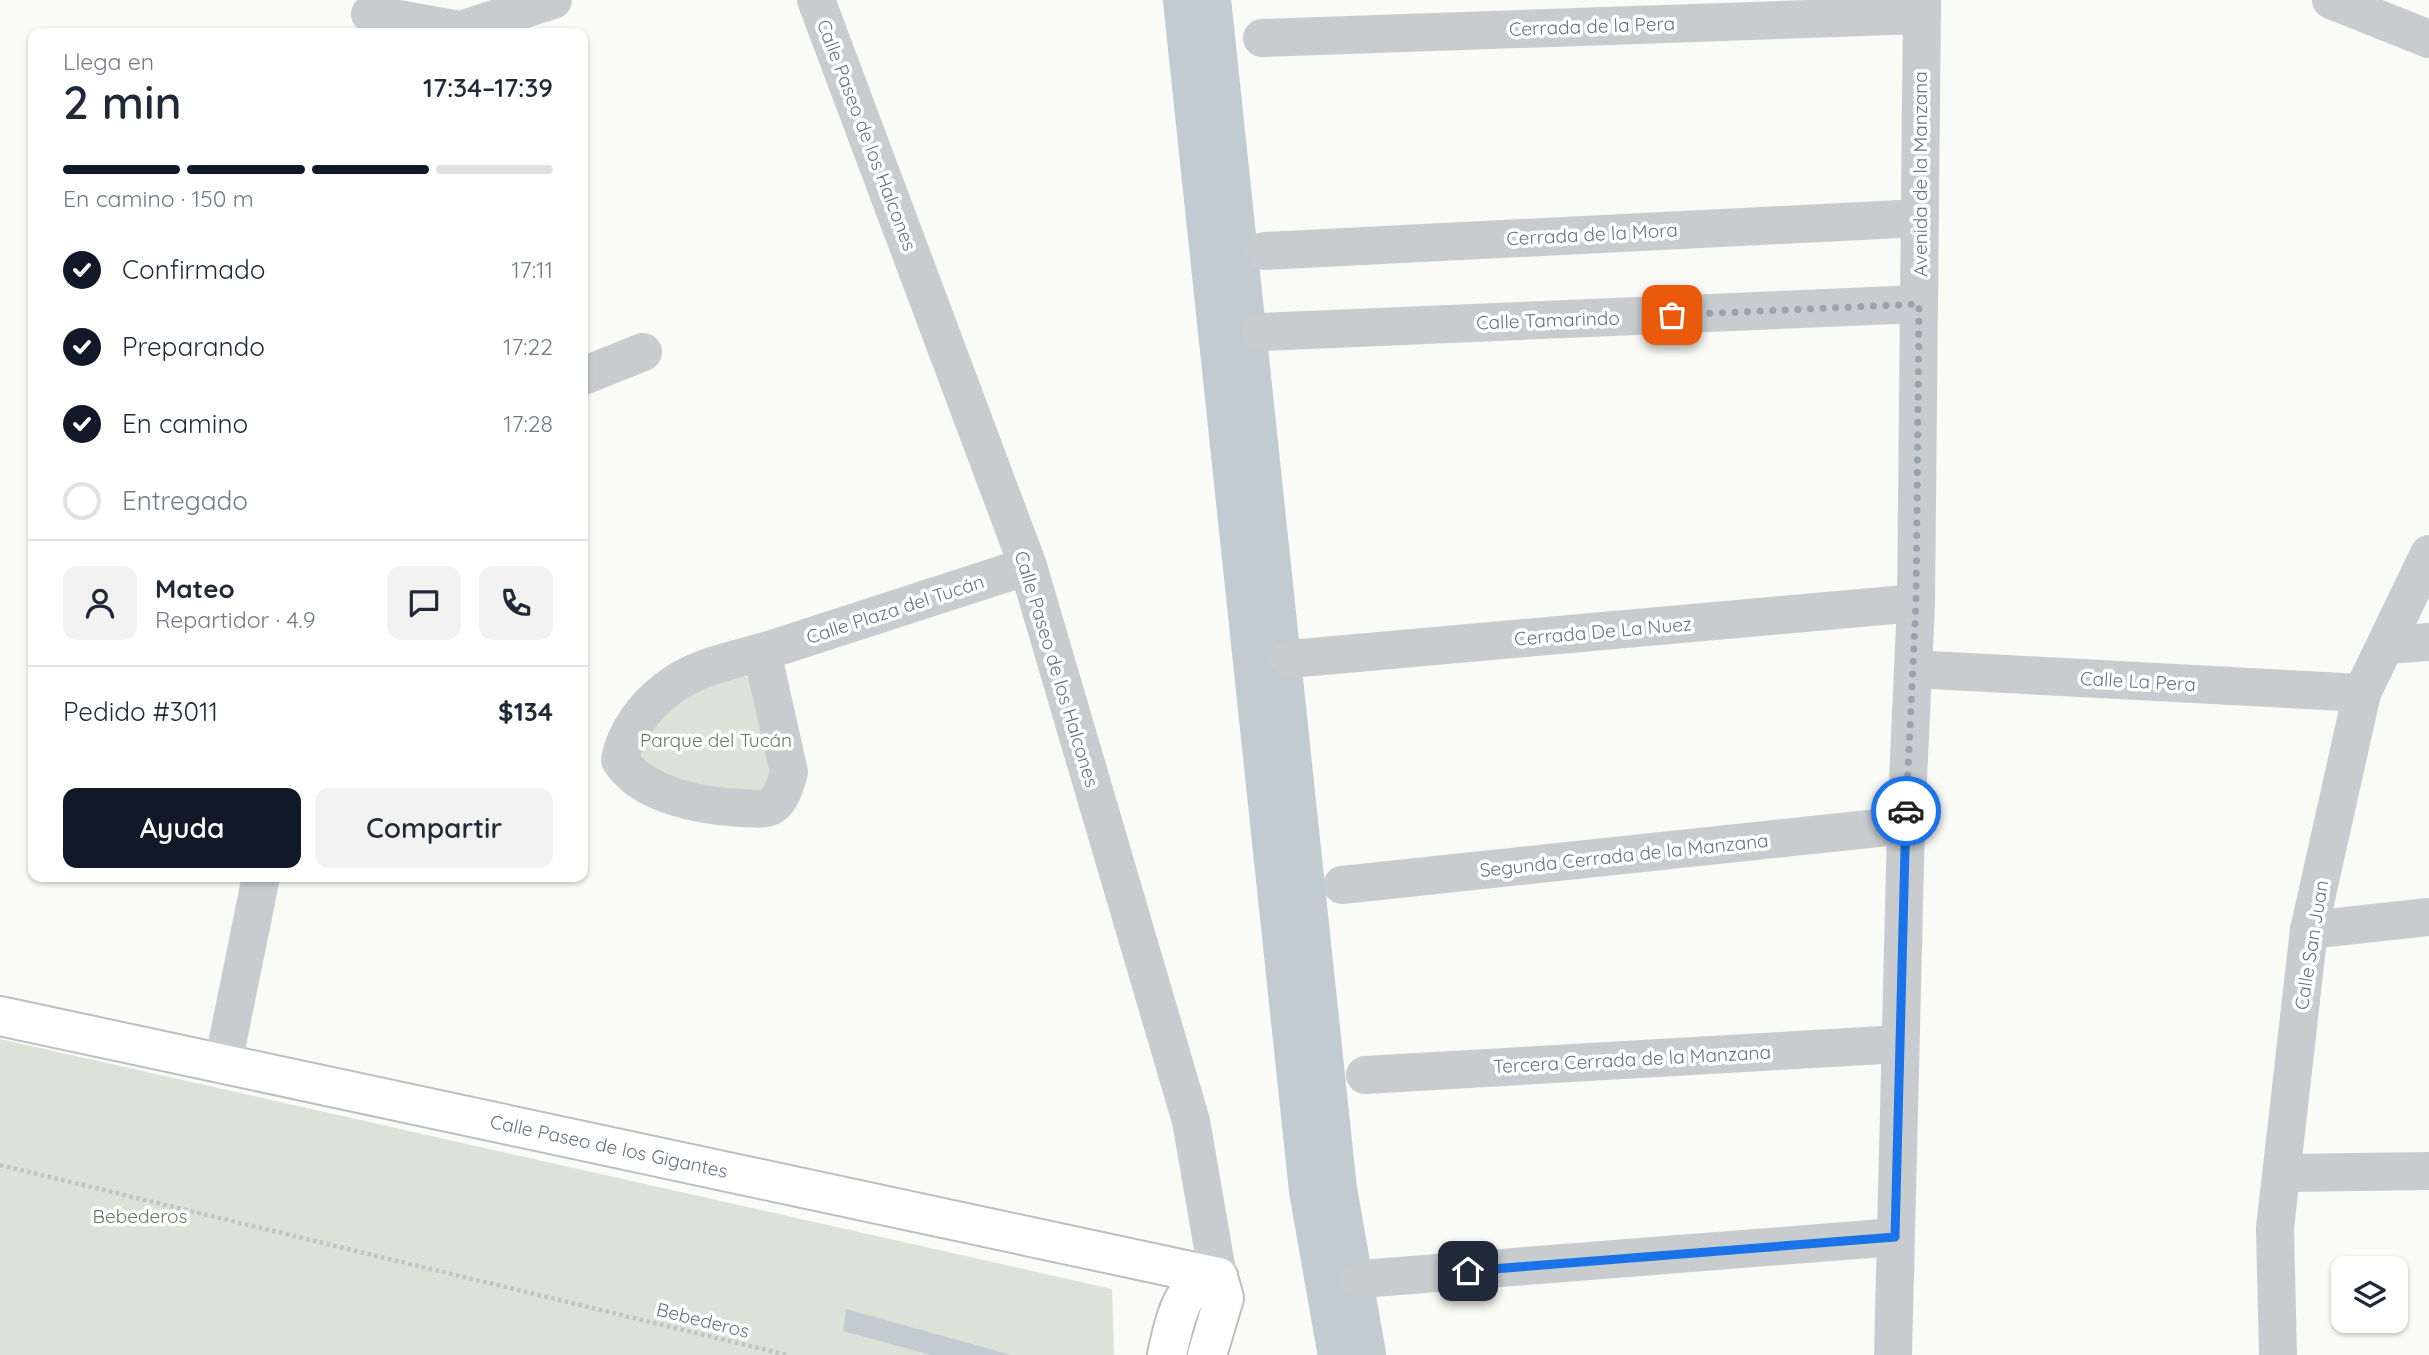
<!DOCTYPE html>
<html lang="es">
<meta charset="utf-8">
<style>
body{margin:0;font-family:Quicksand,sans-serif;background:#f2f2f3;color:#1f2937;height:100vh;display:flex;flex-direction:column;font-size:26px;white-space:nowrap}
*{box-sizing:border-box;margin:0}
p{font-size:23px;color:#747a83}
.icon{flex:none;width:38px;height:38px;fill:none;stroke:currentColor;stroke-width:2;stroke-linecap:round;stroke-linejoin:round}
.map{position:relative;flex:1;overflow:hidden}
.details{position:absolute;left:28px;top:28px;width:560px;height:854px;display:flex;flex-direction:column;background:#fff;border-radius:14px;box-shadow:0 2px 5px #0004}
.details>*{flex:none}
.buttons{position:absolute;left:2331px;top:1256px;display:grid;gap:14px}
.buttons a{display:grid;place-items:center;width:77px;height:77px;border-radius:14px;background:#fff;box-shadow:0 2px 5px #0004;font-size:35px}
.pin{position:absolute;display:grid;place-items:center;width:60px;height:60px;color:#fff;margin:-30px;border-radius:14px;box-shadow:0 4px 10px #0006}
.courier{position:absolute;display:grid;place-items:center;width:70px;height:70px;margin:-35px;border:5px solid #1a73e8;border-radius:50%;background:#fff;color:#222;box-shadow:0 2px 9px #0007}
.summary em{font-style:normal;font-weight:600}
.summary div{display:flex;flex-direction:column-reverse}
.summary{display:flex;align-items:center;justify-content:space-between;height:119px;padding:0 35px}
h1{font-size:46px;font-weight:600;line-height:52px}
.bar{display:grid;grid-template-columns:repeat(4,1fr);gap:10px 7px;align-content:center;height:84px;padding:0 35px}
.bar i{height:9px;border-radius:5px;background:#e0e1e3}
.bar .current{background:#111827}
.bar p{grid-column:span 4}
.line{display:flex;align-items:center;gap:18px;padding:0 35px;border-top:2px solid #e0e1e3}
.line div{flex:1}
.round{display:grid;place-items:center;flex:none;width:74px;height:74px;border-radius:14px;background:#f2f2f3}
ol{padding:0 35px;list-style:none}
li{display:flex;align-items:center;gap:21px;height:77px}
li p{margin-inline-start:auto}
li .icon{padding:7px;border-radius:50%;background:#111827;color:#fff;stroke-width:4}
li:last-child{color:#747a83}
li i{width:38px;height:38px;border:4px solid #e0e1e3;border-radius:50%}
.action{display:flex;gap:14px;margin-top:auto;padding:14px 35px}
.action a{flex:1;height:80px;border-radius:14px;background:#111827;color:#fff;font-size:28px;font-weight:600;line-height:80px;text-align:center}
.action a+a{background:#f2f2f3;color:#1f2937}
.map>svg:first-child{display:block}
.green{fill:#dbe2d8}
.water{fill:#c2cbd1}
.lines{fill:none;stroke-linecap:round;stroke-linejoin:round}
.river{stroke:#c2cbd1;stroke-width:68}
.secondary-casing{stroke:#babfc4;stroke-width:42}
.path{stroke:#c1c4c6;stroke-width:4.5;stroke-dasharray:3.5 3.5;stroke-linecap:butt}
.minor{stroke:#c8cccf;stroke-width:38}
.tertiary{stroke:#c8cccf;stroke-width:38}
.secondary{stroke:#fff;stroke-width:38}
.done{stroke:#98a3ac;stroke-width:7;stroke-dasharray:0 12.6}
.route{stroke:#1a73e8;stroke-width:9}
.labels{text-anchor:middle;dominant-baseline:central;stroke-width:7;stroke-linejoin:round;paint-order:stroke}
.street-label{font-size:19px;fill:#647483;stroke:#fff}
.park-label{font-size:19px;fill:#667a63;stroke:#fff}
</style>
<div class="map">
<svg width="2429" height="1355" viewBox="0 0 2429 1355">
<rect width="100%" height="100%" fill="#fafaf7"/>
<g class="green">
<polygon points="758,676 780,768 766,797 711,799 629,763 651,716 700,680"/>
<polygon points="0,1039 1112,1289 1114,1355 0,1355"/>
</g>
<polygon class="water" points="846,1309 1011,1355 931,1355 843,1331"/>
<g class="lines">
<polyline class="river" points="1197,0 1323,1190 1352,1355"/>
<g class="secondary-casing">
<g id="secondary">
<polyline points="0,1016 1218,1277"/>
<path d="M1167 1355C1171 1336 1179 1295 1197 1285 1203 1281 1211 1279 1218 1277"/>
<polyline points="1207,1355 1224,1298 1218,1277"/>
</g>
</g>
<polyline class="path" points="0,1165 787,1355"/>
<g class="minor">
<polyline points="2331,0 2429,39"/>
<polyline points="370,14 460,30 553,0"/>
<polyline points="1262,38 1922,15"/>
<polyline points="1265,251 1920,218"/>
<polyline points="1261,332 1919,304"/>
<polyline points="583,376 643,352"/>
<polyline points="2386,645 2429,642"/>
<path d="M762 652 789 772C786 782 782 798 773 805 765 811 751 808 741 808 702 806 643 796 620 760 625 732 644 707 666 690 696 665 738 660 775 648 859 621 944 593 1028 566"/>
<polyline points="1290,659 1916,603"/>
<polyline points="1913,669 2362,693"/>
<polyline points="1342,885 1906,825"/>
<polyline points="2309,930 2429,917"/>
<polyline points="223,1064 261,877"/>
<polyline points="1365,1075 1900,1044"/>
<polyline points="2282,1173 2429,1171"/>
<polyline points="1361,1279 1895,1237"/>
</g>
<g class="tertiary">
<polyline points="816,0 1028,566 1191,1121 1218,1277"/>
<polyline points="1893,1355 1906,825 1916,603 1922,0"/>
<polyline points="2278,1355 2275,1228 2309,930 2362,693 2429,554"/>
</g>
<use href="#secondary" class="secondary"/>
</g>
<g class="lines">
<polyline class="done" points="1672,315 1919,304 1916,603 1906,811"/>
<polyline class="route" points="1468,1271 1895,1237 1906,811"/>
</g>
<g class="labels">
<g class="street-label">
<text transform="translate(1592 26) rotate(-2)">Cerrada de la Pera</text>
<text transform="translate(867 135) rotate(69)">Calle Paseo de los Halcones</text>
<text transform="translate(1920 174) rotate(-90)">Avenida de la Manzana</text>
<text transform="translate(1592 234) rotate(-3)">Cerrada de la Mora</text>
<text transform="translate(1548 320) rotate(-2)">Calle Tamarindo</text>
<text transform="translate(895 609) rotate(-18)">Calle Plaza del Tucán</text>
<text transform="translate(1603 631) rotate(-5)">Cerrada De La Nuez</text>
<text transform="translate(1057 669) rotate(73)">Calle Paseo de los Halcones</text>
<text transform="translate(2138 681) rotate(3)">Calle La Pera</text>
<text transform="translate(1624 855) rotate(-6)">Segunda Cerrada de la Manzana</text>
<text transform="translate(2311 945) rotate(-81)">Calle San Juan</text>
<text transform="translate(1632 1059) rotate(-3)">Tercera Cerrada de la Manzana</text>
<text transform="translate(609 1146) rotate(12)">Calle Paseo de los Gigantes</text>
<text transform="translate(703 1320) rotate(14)">Bebederos</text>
</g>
<g class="park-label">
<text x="716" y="740">Parque del Tucán</text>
<text x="140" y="1216">Bebederos</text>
</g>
</g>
</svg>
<div class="buttons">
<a><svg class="icon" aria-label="layers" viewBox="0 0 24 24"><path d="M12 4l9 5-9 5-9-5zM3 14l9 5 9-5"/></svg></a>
</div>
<div class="pin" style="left:1672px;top:315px;background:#ea580c"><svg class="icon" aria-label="bag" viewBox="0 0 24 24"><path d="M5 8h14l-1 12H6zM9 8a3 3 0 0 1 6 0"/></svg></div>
<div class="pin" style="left:1468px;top:1271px;background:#1f2937"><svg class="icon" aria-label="home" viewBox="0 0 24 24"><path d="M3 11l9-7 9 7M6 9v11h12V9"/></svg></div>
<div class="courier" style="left:1906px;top:811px"><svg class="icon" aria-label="car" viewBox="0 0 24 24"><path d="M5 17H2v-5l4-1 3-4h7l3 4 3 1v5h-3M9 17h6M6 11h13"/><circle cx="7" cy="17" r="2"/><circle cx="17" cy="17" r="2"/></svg></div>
<section class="details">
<div class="summary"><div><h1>2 min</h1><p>Llega en</p></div><em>17:34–17:39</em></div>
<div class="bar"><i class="current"></i><i class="current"></i><i class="current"></i><i></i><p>En camino · 150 m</p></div>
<ol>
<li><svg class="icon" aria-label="check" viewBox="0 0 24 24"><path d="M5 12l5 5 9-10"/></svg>Confirmado<p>17:11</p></li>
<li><svg class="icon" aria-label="check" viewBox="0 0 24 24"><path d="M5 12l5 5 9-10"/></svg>Preparando<p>17:22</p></li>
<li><svg class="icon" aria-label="check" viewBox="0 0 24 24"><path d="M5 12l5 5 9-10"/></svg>En camino<p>17:28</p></li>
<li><i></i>Entregado</li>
</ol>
<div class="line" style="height:126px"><a class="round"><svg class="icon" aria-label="person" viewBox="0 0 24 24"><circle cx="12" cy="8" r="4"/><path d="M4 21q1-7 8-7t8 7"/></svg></a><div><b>Mateo</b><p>Repartidor · 4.9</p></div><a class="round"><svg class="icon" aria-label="chat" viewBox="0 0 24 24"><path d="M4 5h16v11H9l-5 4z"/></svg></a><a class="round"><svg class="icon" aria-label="phone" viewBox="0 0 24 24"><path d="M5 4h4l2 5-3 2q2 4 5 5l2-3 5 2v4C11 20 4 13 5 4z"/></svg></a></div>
<div class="line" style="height:91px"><div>Pedido #3011</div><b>$134</b></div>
<div class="action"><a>Ayuda</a><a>Compartir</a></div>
</section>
</div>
